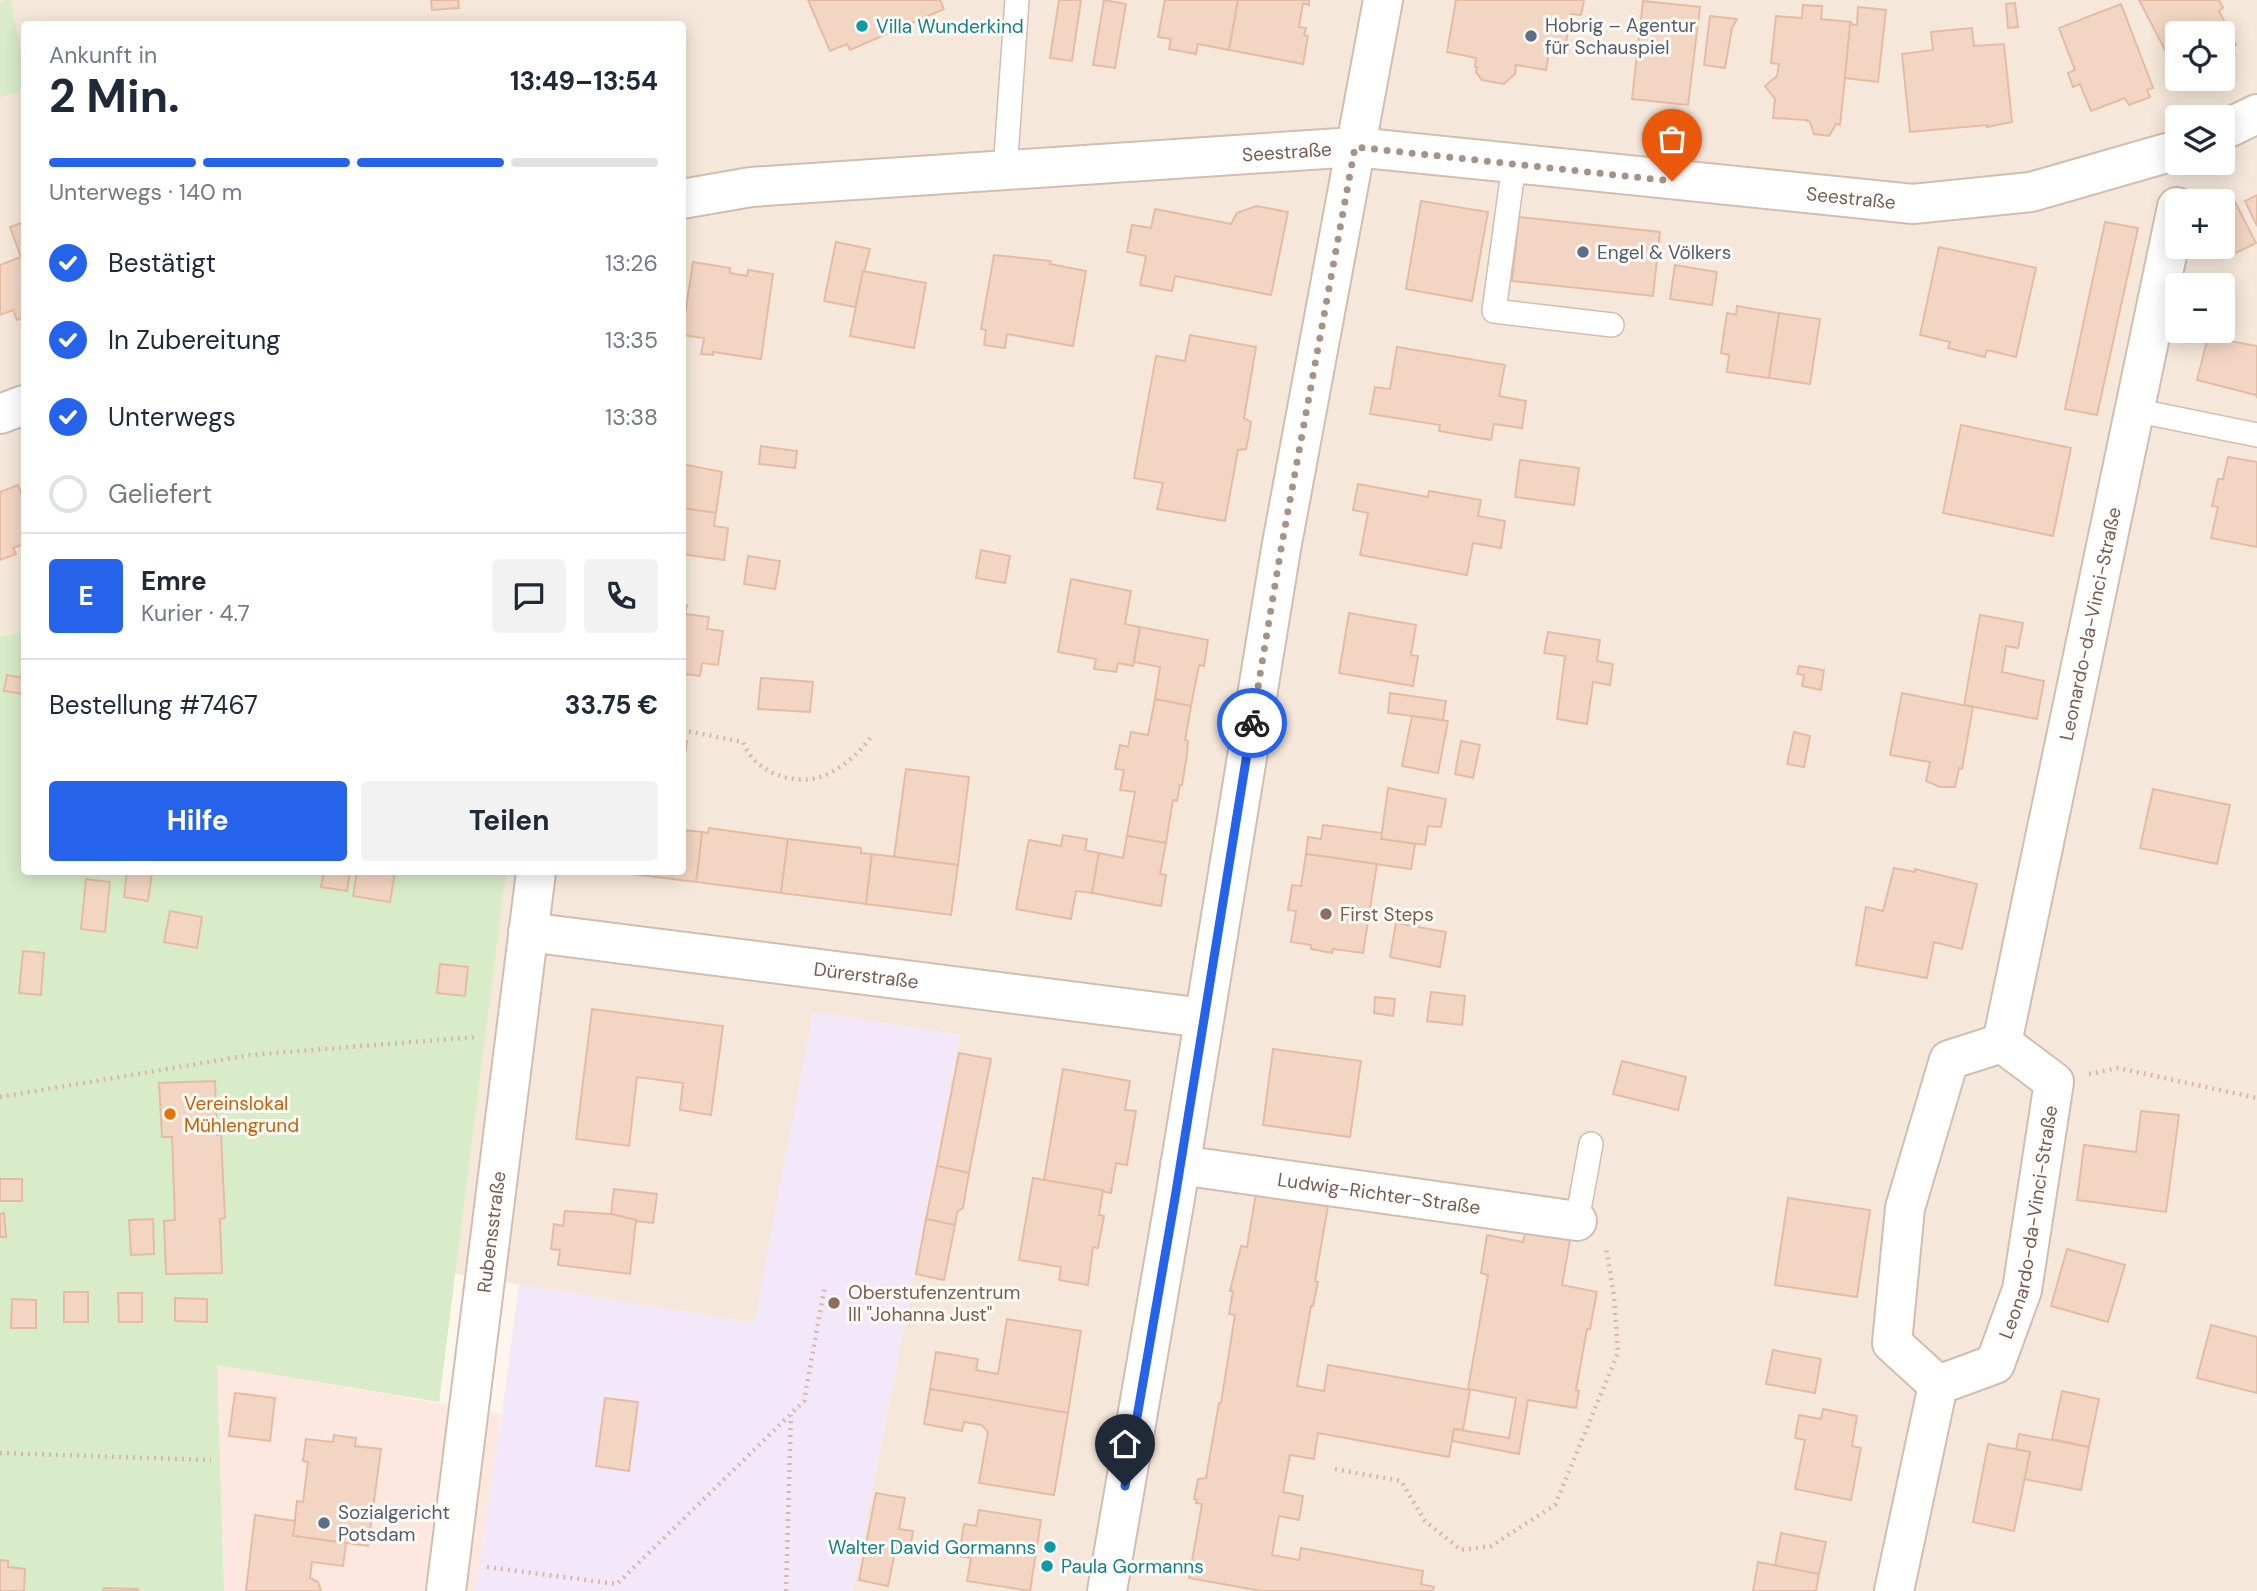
<!DOCTYPE html>
<html lang="de">
<meta charset="utf-8">
<style>
body{margin:0;font-family:"DM Sans",sans-serif;background:#f2f2f3;color:#1f2937;height:100vh;display:flex;flex-direction:column;font-size:26px;white-space:nowrap}
*{box-sizing:border-box;margin:0}
p{font-size:23px;color:#747a83}
.icon{flex:none;width:38px;height:38px;fill:none;stroke:currentColor;stroke-width:2;stroke-linecap:round;stroke-linejoin:round}
.map{position:relative;flex:1;overflow:hidden}
.sheet{position:absolute;left:21px;top:21px;width:665px;height:854px;display:flex;flex-direction:column;background:#fff;border-radius:7px;box-shadow:0 4px 18px #0003}
.sheet>*{flex:none}
.tools{position:absolute;left:2165px;top:21px;display:grid;gap:14px}
.tools a{display:grid;place-items:center;width:70px;height:70px;border-radius:7px;background:#fff;box-shadow:0 4px 18px #0003;font-size:35px}
.pin{position:absolute;display:grid;place-items:center;width:60px;height:60px;color:#fff;margin:-72px -30px;border-radius:50% 50% 50% 0;rotate:-45deg;box-shadow:0 0 7px #0007}
.pin .icon{rotate:45deg}
.courier{position:absolute;display:grid;place-items:center;width:70px;height:70px;margin:-35px;border:5px solid #2563eb;border-radius:50%;background:#fff;color:#222;box-shadow:0 2px 9px #0007}
.head em{font-style:normal;font-weight:700}
.head div{display:flex;flex-direction:column-reverse}
.head{display:flex;align-items:center;justify-content:space-between;height:119px;padding:0 28px}
h1{font-size:46px;font-weight:700;line-height:52px}
.bar{display:grid;grid-template-columns:repeat(4,1fr);gap:10px 7px;align-content:center;height:84px;padding:0 28px}
.bar i{height:9px;border-radius:5px;background:#e0e1e3}
.bar .current{background:#2563eb}
.bar p{grid-column:span 4}
.line{display:flex;align-items:center;gap:18px;padding:0 28px;border-top:2px solid #e0e1e3}
.line div{flex:1}
.round{display:grid;place-items:center;flex:none;width:74px;height:74px;border-radius:7px;background:#f2f2f3}
ol{padding:0 28px;list-style:none}
li{display:flex;align-items:center;gap:21px;height:77px}
li p{margin-inline-start:auto}
li .icon{padding:7px;border-radius:50%;background:#2563eb;color:#fff;stroke-width:4}
li:last-child{color:#747a83}
li i{width:38px;height:38px;border:4px solid #e0e1e3;border-radius:50%}
.cta{display:flex;gap:14px;margin-top:auto;padding:14px 28px}
.cta a{flex:1;height:80px;border-radius:7px;background:#2563eb;color:#fff;font-size:28px;font-weight:700;line-height:80px;text-align:center}
.cta a+a{background:#f2f2f3;color:#1f2937}
.map>svg:first-child{display:block}
.residential{fill:#f5e8da;fill-rule:evenodd}
.commercial{fill:#fde8e0}
.education{fill:#f3e8fa}
.green{fill:#d8ecc9}
.building{fill:#f3d5c3;stroke:#e6bba3;stroke-width:2}
.lines{fill:none;stroke-linecap:round;stroke-linejoin:round}
.lane-casing{stroke:#d1beb0;stroke-width:26}
.street-casing{stroke:#d1beb0;stroke-width:42}
.path{stroke:#d9b8a5;stroke-width:4.5;stroke-dasharray:2 5;stroke-linecap:butt}
.lane{stroke:#fff;stroke-width:23}
.street{stroke:#fff;stroke-width:38}
.done{stroke:#a89285;stroke-width:7;stroke-dasharray:0 12.6}
.route{stroke:#2563eb;stroke-width:9}
.culture-dot{fill:#0f9aa8;stroke:#fffaf3;stroke-width:2.5}
.service-dot{fill:#5c6f8a;stroke:#fffaf3;stroke-width:2.5}
.education-dot{fill:#8d6e63;stroke:#fffaf3;stroke-width:2.5}
.food-dot{fill:#e8710a;stroke:#fffaf3;stroke-width:2.5}
.labels{text-anchor:middle;dominant-baseline:central;stroke-width:6;stroke-linejoin:round;paint-order:stroke}
.service-label{font-size:19px;fill:#4e5e75;stroke:#fffaf3;text-anchor:start}
.culture-label{font-size:19px;fill:#0d838f;stroke:#fffaf3;text-anchor:start}
.street-label{font-size:19px;fill:#7a5c4d;stroke:#fffaf3}
.education-label{font-size:19px;fill:#785e54;stroke:#fffaf3;text-anchor:start}
.food-label{font-size:19px;fill:#c56008;stroke:#fffaf3;text-anchor:start}
</style>
<div class="map">
<svg width="2257" height="1591" viewBox="0 0 2257 1591">
<rect width="100%" height="100%" fill="#fdf6ec"/>
<path class="residential" d="M0 0H2257V1591H853L960 1035 814 1012 755 1323 455 1274 439 1402 217 1365 224 1591H0ZM24 24H682V872H24ZM2177 33H2222V79H2177ZM2177 117H2222V163H2177ZM2177 201H2222V247H2177ZM2177 285H2222V331H2177Z"/>
<polygon class="commercial" points="217,1365 502,1414 475,1591 224,1591"/>
<polygon class="education" points="813,1012 960,1035 853,1591 475,1591 502,1414 519,1284 754,1323"/>
<g class="green">
<polygon points="6,0 11,0 24,70 24,89 0,98 0,4"/>
<polygon points="24,633 24,872 506,872 439,1402 217,1365 224,1591 0,1591 0,636"/>
</g>
<g class="building">
<polygon points="431,0 458,0 459,8 432,10"/>
<polygon points="808,0 940,0 944,9 850,50 847,44 830,51"/>
<polygon points="1059,0 1081,0 1072,61 1050,58"/>
<polygon points="1104,0 1126,4 1115,68 1093,65"/>
<polygon points="1165,0 1238,0 1229,50 1198,44 1196,54 1169,49 1171,39 1158,37"/>
<polygon points="1238,0 1309,0 1309,5 1303,3 1299,27 1306,28 1304,35 1308,36 1303,64 1229,50"/>
<polygon points="1456,0 1584,0 1581,15 1571,14 1566,43 1551,41 1546,70 1516,65 1515,74 1504,84 1482,80 1476,72 1477,67 1475,67 1476,58 1447,52"/>
<polygon points="2139,0 2219,0 2223,8 2219,11 2236,45 2231,48 2235,55 2222,60 2222,33 2177,33 2177,73"/>
<polygon points="1643,1 1700,7 1688,105 1632,99"/>
<polygon points="2015,3 2018,27 2008,28 2006,4"/>
<polygon points="2121,4 2153,88 2147,90 2150,97 2129,105 2125,98 2091,111 2080,84 2073,87 2068,73 2075,70 2059,28"/>
<polygon points="1803,5 1822,6 1821,19 1851,22 1840,125 1836,124 1829,136 1814,134 1810,122 1806,120 1773,118 1775,99 1765,86 1777,76 1779,64 1771,63 1776,16 1802,18"/>
<polygon points="1858,7 1886,10 1878,82 1845,78 1850,24 1857,25"/>
<polygon points="1710,16 1737,19 1732,28 1725,68 1704,65"/>
<polygon points="1972,28 1974,46 2004,44 2012,122 1987,127 1987,125 1910,132 1902,54 1933,50 1931,32"/>
<polygon points="2257,195 2257,226 2245,201"/>
<polygon points="2234,200 2256,243 2236,253 2222,228 2222,207"/>
<polygon points="1421,201 1488,212 1472,301 1406,289"/>
<polygon points="1256,206 1288,212 1271,295 1175,276 1172,291 1140,285 1146,256 1127,252 1132,225 1151,228 1155,209 1231,224 1237,213"/>
<polygon points="1519,217 1660,232 1653,296 1512,281"/>
<polygon points="24,222 24,317 17,320 13,310 0,315 0,265 21,257 10,227"/>
<polygon points="2105,222 2138,228 2097,415 2065,409"/>
<polygon points="836,242 870,249 855,307 824,301"/>
<polygon points="1939,247 2036,268 2016,357 1987,350 1985,357 1948,348 1950,342 1920,335"/>
<polygon points="994,255 1051,261 1050,264 1086,271 1073,346 1007,334 1005,348 984,345 986,330 981,329"/>
<polygon points="693,262 730,268 730,273 747,276 748,270 773,274 761,359 713,352 713,355 701,354 704,338 682,335"/>
<polygon points="1675,265 1717,272 1712,305 1670,299"/>
<polygon points="863,271 926,283 914,348 850,336"/>
<polygon points="1737,306 1779,313 1769,378 1727,372 1729,355 1721,353 1727,313 1736,315"/>
<polygon points="1779,313 1820,319 1810,384 1769,378"/>
<polygon points="1190,335 1256,347 1244,418 1251,422 1249,435 1246,449 1238,450 1225,521 1157,509 1163,483 1134,478 1156,356 1185,361"/>
<polygon points="2208,337 2257,346 2257,398 2256,395 2197,380"/>
<polygon points="1397,347 1505,365 1499,396 1526,401 1522,428 1494,424 1491,440 1439,431 1440,425 1370,414 1375,387 1390,389"/>
<polygon points="1961,425 2071,448 2053,536 1943,513"/>
<polygon points="761,446 797,451 795,468 759,464"/>
<polygon points="2228,457 2257,462 2257,547 2211,538 2218,507 2212,506 2218,479 2223,479"/>
<polygon points="1520,460 1579,468 1574,505 1515,497"/>
<polygon points="682,464 722,472 716,513 682,508"/>
<polygon points="1358,484 1428,497 1429,491 1481,500 1478,516 1505,521 1501,548 1473,543 1467,575 1360,555 1368,513 1353,510"/>
<polygon points="18,485 24,501 24,544 13,548 16,554 0,560 0,492"/>
<polygon points="682,508 716,513 714,526 728,528 724,560 682,554"/>
<polygon points="981,550 1010,556 1005,583 976,578"/>
<polygon points="748,556 780,561 775,589 744,584"/>
<polygon points="1071,579 1131,591 1125,624 1140,627 1133,666 1118,663 1116,672 1094,669 1096,659 1058,652"/>
<polygon points="682,604 687,605 685,614 709,617 707,629 723,631 718,665 702,663 700,676 685,674 683,683"/>
<polygon points="1349,613 1416,625 1411,655 1418,656 1413,686 1339,673"/>
<polygon points="1980,615 2023,623 2018,648 2006,646 2002,672 2044,681 2037,719 1964,705"/>
<polygon points="1140,627 1208,640 1204,666 1199,665 1191,706 1155,699 1160,667 1134,662"/>
<polygon points="1548,632 1600,640 1597,661 1613,664 1610,685 1593,682 1587,724 1557,719 1565,656 1544,653"/>
<polygon points="1799,666 1824,670 1821,690 1802,686 1804,675 1797,674"/>
<polygon points="7,675 24,678 24,694 4,691"/>
<polygon points="761,678 813,682 810,712 758,709"/>
<polygon points="1390,693 1446,701 1443,720 1388,713"/>
<polygon points="1902,693 1973,707 1962,769 1959,768 1955,787 1940,787 1926,781 1930,762 1890,755"/>
<polygon points="1155,699 1191,706 1185,740 1188,741 1187,755 1182,785 1180,785 1177,801 1173,800 1166,843 1127,836 1135,792 1120,790 1124,770 1115,769 1120,745 1128,747 1131,732 1148,735"/>
<polygon points="1412,716 1448,721 1438,773 1402,766"/>
<polygon points="1794,732 1810,736 1804,767 1787,764"/>
<polygon points="682,741 687,741 682,777"/>
<polygon points="1461,741 1480,745 1473,778 1455,774"/>
<polygon points="906,769 969,777 958,865 894,857"/>
<polygon points="1388,788 1446,799 1441,827 1428,826 1425,845 1381,839"/>
<polygon points="2153,789 2230,805 2217,864 2140,848"/>
<polygon points="1323,825 1382,833 1381,839 1415,844 1411,869 1306,854 1308,837 1321,839"/>
<polygon points="709,828 788,839 781,893 696,882 702,832 708,833"/>
<polygon points="682,830 702,832 696,882 615,872 682,872"/>
<polygon points="1063,835 1087,839 1085,850 1099,853 1092,893 1076,891 1071,919 1016,909 1029,840 1061,846"/>
<polygon points="1127,836 1166,843 1160,874 1166,875 1161,906 1092,893 1099,853 1123,858"/>
<polygon points="788,839 861,848 861,853 872,854 866,904 781,893"/>
<polygon points="872,854 958,865 951,915 866,904"/>
<polygon points="1306,854 1377,864 1363,953 1333,949 1332,953 1311,949 1311,945 1291,942 1296,911 1288,910 1292,885 1301,886"/>
<polygon points="1894,868 1915,872 1915,869 1977,884 1962,949 1934,942 1927,978 1856,965 1866,907 1883,911"/>
<polygon points="127,872 152,872 148,901 124,897"/>
<polygon points="324,872 350,872 347,891 321,887"/>
<polygon points="357,872 395,872 390,902 353,896"/>
<polygon points="86,879 110,882 105,932 81,929"/>
<polygon points="170,911 202,917 197,948 164,942"/>
<polygon points="1396,923 1446,932 1440,967 1390,957"/>
<polygon points="23,951 44,953 41,995 19,993"/>
<polygon points="440,964 468,967 465,996 437,993"/>
<polygon points="1431,992 1465,996 1462,1025 1427,1021"/>
<polygon points="1375,997 1395,999 1393,1016 1374,1013"/>
<polygon points="592,1009 723,1026 711,1115 680,1110 683,1083 637,1077 629,1146 576,1139"/>
<polygon points="1273,1049 1361,1061 1350,1137 1263,1125"/>
<polygon points="959,1053 991,1059 969,1173 937,1166"/>
<polygon points="1622,1061 1686,1077 1678,1110 1613,1094"/>
<polygon points="1063,1069 1130,1081 1125,1110 1136,1111 1127,1165 1116,1163 1111,1193 1044,1180"/>
<polygon points="215,1081 217,1135 221,1135 225,1218 220,1219 222,1273 166,1274 164,1221 175,1220 172,1137 162,1137 159,1083"/>
<polygon points="2141,1111 2179,1115 2166,1212 2077,1200 2084,1145 2136,1152"/>
<polygon points="937,1166 969,1173 963,1208 957,1212 955,1225 926,1219"/>
<polygon points="1033,1178 1103,1190 1099,1215 1104,1216 1098,1248 1093,1247 1088,1285 1059,1280 1061,1267 1019,1260"/>
<rect x="0" y="1179" width="22" height="22"/>
<polygon points="1257,1187 1329,1200 1315,1281 1318,1282 1313,1306 1311,1306 1297,1386 1324,1391 1328,1365 1470,1390 1463,1430 1454,1429 1449,1457 1318,1433 1314,1459 1290,1455 1283,1492 1303,1496 1299,1520 1279,1516 1272,1555 1299,1560 1301,1548 1423,1571 1421,1584 1434,1587 1433,1591 1261,1591 1189,1578 1202,1504 1196,1503 1197,1500 1194,1499 1198,1479 1206,1478 1219,1403 1221,1403 1235,1315 1229,1314 1233,1291 1230,1291 1241,1246 1247,1247"/>
<polygon points="614,1189 657,1194 653,1223 636,1221 636,1220 611,1214"/>
<polygon points="1788,1198 1870,1210 1857,1297 1775,1285"/>
<polygon points="565,1211 611,1214 636,1220 630,1274 558,1265 560,1250 551,1249 554,1224 563,1226"/>
<polygon points="4,1213 6,1237 0,1237 0,1214"/>
<polygon points="153,1219 154,1254 131,1255 129,1220"/>
<polygon points="926,1219 955,1225 944,1280 916,1274"/>
<polygon points="1526,1228 1570,1240 1562,1285 1597,1292 1590,1329 1587,1329 1576,1390 1579,1391 1576,1408 1528,1400 1519,1454 1452,1441 1454,1429 1509,1438 1516,1398 1468,1389 1488,1275 1481,1273 1487,1235 1523,1242"/>
<polygon points="2067,1249 2125,1265 2108,1322 2051,1306"/>
<rect x="64" y="1292" width="24" height="30"/>
<polygon points="118,1293 142,1293 142,1322 119,1322"/>
<polygon points="175,1298 207,1299 207,1322 175,1321"/>
<polygon points="12,1299 36,1300 36,1328 11,1328"/>
<polygon points="1007,1319 1081,1331 1068,1413 930,1389 936,1352 978,1359 976,1370 998,1374"/>
<polygon points="2211,1325 2257,1337 2257,1393 2197,1378"/>
<polygon points="1773,1350 1821,1359 1815,1393 1766,1384"/>
<polygon points="930,1389 1068,1413 1054,1495 979,1483 988,1432 982,1425 964,1422 962,1431 924,1424"/>
<polygon points="2062,1391 2099,1399 2089,1447 2052,1439"/>
<polygon points="235,1393 275,1398 270,1441 229,1436"/>
<polygon points="605,1398 638,1402 629,1471 596,1466"/>
<polygon points="1823,1409 1857,1416 1852,1446 1861,1448 1851,1500 1795,1489 1805,1440 1795,1438 1799,1415 1821,1419"/>
<polygon points="2019,1434 2089,1447 2081,1490 2024,1479 2030,1452 2016,1449"/>
<polygon points="334,1435 356,1438 355,1446 381,1449 368,1546 293,1536 297,1501 303,1502 308,1462 303,1461 306,1439 333,1442"/>
<polygon points="1988,1444 2030,1452 2014,1531 1973,1522"/>
<polygon points="876,1493 905,1498 899,1529 913,1531 911,1545 897,1542 888,1586 859,1580"/>
<polygon points="979,1510 1041,1520 1030,1591 967,1581 971,1558 959,1556 964,1524 976,1526"/>
<polygon points="255,1515 295,1521 293,1536 346,1543 343,1566 312,1562 310,1578 318,1582 321,1591 246,1591"/>
<polygon points="1781,1533 1826,1542 1819,1574 1775,1566"/>
<polygon points="0,1560 8,1561 8,1567 25,1569 24,1591 0,1591"/>
<polygon points="1758,1562 1819,1574 1816,1591 1753,1591"/>
<polygon points="104,1588 138,1589 138,1591 103,1591"/>
</g>
<g class="lines">
<g class="lane-casing">
<g id="lane">
<polyline points="1514,164 1494,311 1612,325"/>
<polyline points="1005,171 1017,0"/>
<polyline points="2134,410 2257,435"/>
<polyline points="1577,1221 1591,1144"/>
</g>
</g>
<g class="street-casing">
<g id="street">
<polyline points="2222,131 2257,114"/>
<path id="s1" d="M682 199 751 187 1355 147 1913 204 2031 192 2177 150"/>
<polyline points="0,414 24,405"/>
<path id="s2" d="M528 932 1204 1018"/>
<path id="s3" d="M1180 1165 1577 1221"/>
<polyline points="1938,1385 1892,1343 1905,1208 1949,1060 2002,1043"/>
<path id="s4" d="M446 1591 536 872"/>
<polyline points="1107,1591 1175,1198 1281,549 1383,0"/>
<path id="s5" d="M1894 1591 1938 1385 1995 1364 2022 1290 2054 1082 2002 1043 2177 207"/>
</g>
</g>
<g class="path">
<path d="M682 730 743 742C753 770 789 785 817 778 838 772 858 755 870 738"/>
<polyline points="2089,1074 2118,1068 2257,1098"/>
<polyline points="0,1097 250,1055 476,1037"/>
<polyline points="0,1453 211,1460"/>
<polyline points="1335,1469 1401,1481 1425,1521 1461,1550 1491,1546 1555,1505 1618,1353 1614,1296 1606,1247"/>
<polyline points="487,1567 617,1584 804,1401 825,1285"/>
<polyline points="786,1591 791,1415"/>
</g>
<use href="#lane" class="lane"/>
<use href="#street" class="street"/>
</g>
<g class="lines">
<polyline class="done" points="1252,723 1281,549 1355,147 1672,181"/>
<polyline class="route" points="1125,1486 1175,1198 1252,723"/>
</g>
<g class="culture-dot">
<circle cx="862" cy="26" r="7"/>
<circle cx="1050" cy="1547" r="7"/>
<circle cx="1047" cy="1566" r="7"/>
</g>
<g class="service-dot">
<circle cx="1531" cy="36" r="7"/>
<circle cx="1583" cy="252" r="7"/>
<circle cx="324" cy="1523" r="7"/>
</g>
<g class="education-dot">
<circle cx="1326" cy="914" r="7"/>
<circle cx="834" cy="1303" r="7"/>
</g>
<circle class="food-dot" cx="170" cy="1114" r="7"/>
<g class="labels">
<g class="service-label">
<text x="1545" y="25">Hobrig – Agentur<tspan x="1545" dy="22">für Schauspiel</tspan></text>
<text x="1597" y="252">Engel &amp; Völkers</text>
<text x="338" y="1512">Sozialgericht<tspan x="338" dy="22">Potsdam</tspan></text>
</g>
<g class="culture-label">
<text x="876" y="26">Villa Wunderkind</text>
<text x="1036" y="1547" text-anchor="end">Walter David Gormanns</text>
<text x="1061" y="1566">Paula Gormanns</text>
</g>
<g class="street-label">
<text stroke="none"><textPath href="#s1" startOffset="607">Seestraße</textPath></text>
<text stroke="none"><textPath href="#s1" startOffset="1174">Seestraße</textPath></text>
<text stroke="none"><textPath href="#s5" startOffset="1054">Leonardo-da-Vinci-Straße</textPath></text>
<text stroke="none"><textPath href="#s2" startOffset="341">Dürerstraße</textPath></text>
<text stroke="none"><textPath href="#s3" startOffset="201">Ludwig-Richter-Straße</textPath></text>
<text stroke="none"><textPath href="#s5" startOffset="418">Leonardo-da-Vinci-Straße</textPath></text>
<text stroke="none"><textPath href="#s4" startOffset="362">Rubensstraße</textPath></text>
</g>
<g class="education-label">
<text x="1340" y="914">First Steps</text>
<text x="848" y="1292">Oberstufenzentrum<tspan x="848" dy="22">III "Johanna Just"</tspan></text>
</g>
<g class="food-label">
<text x="184" y="1103">Vereinslokal<tspan x="184" dy="22">Mühlengrund</tspan></text>
</g>
</g>
</svg>
<div class="tools">
<a><svg class="icon" aria-label="locate" viewBox="0 0 24 24"><circle cx="12" cy="12" r="6"/><path d="M12 2v4M12 18v4M2 12h4M18 12h4"/></svg></a>
<a><svg class="icon" aria-label="layers" viewBox="0 0 24 24"><path d="M12 4l9 5-9 5-9-5zM3 14l9 5 9-5"/></svg></a>
<a>+</a>
<a>−</a>
</div>
<div class="pin" style="left:1672px;top:181px;background:#ea580c"><svg class="icon" aria-label="bag" viewBox="0 0 24 24"><path d="M5 8h14l-1 12H6zM9 8a3 3 0 0 1 6 0"/></svg></div>
<div class="pin" style="left:1125px;top:1486px;background:#1f2937"><svg class="icon" aria-label="home" viewBox="0 0 24 24"><path d="M3 11l9-7 9 7M6 9v11h12V9"/></svg></div>
<div class="courier" style="left:1252px;top:723px"><svg class="icon" aria-label="bike" viewBox="0 0 24 24"><circle cx="6" cy="16" r="4"/><circle cx="18" cy="16" r="4"/><path d="M6 16l4-8h5l3 8M10 8l3 8H6M13 5h3"/></svg></div>
<section class="sheet">
<div class="head"><div><h1>2 Min.</h1><p>Ankunft in</p></div><em>13:49–13:54</em></div>
<div class="bar"><i class="current"></i><i class="current"></i><i class="current"></i><i></i><p>Unterwegs · 140 m</p></div>
<ol>
<li><svg class="icon" aria-label="check" viewBox="0 0 24 24"><path d="M5 12l5 5 9-10"/></svg>Bestätigt<p>13:26</p></li>
<li><svg class="icon" aria-label="check" viewBox="0 0 24 24"><path d="M5 12l5 5 9-10"/></svg>In Zubereitung<p>13:35</p></li>
<li><svg class="icon" aria-label="check" viewBox="0 0 24 24"><path d="M5 12l5 5 9-10"/></svg>Unterwegs<p>13:38</p></li>
<li><i></i>Geliefert</li>
</ol>
<div class="line" style="height:126px"><b class="round" style="background:#2563eb;color:#fff">E</b><div><b>Emre</b><p>Kurier · 4.7</p></div><a class="round"><svg class="icon" aria-label="chat" viewBox="0 0 24 24"><path d="M4 5h16v11H9l-5 4z"/></svg></a><a class="round"><svg class="icon" aria-label="phone" viewBox="0 0 24 24"><path d="M5 4h4l2 5-3 2q2 4 5 5l2-3 5 2v4C11 20 4 13 5 4z"/></svg></a></div>
<div class="line" style="height:91px"><div>Bestellung #7467</div><b>33.75 €</b></div>
<div class="cta"><a>Hilfe</a><a>Teilen</a></div>
</section>
</div>
